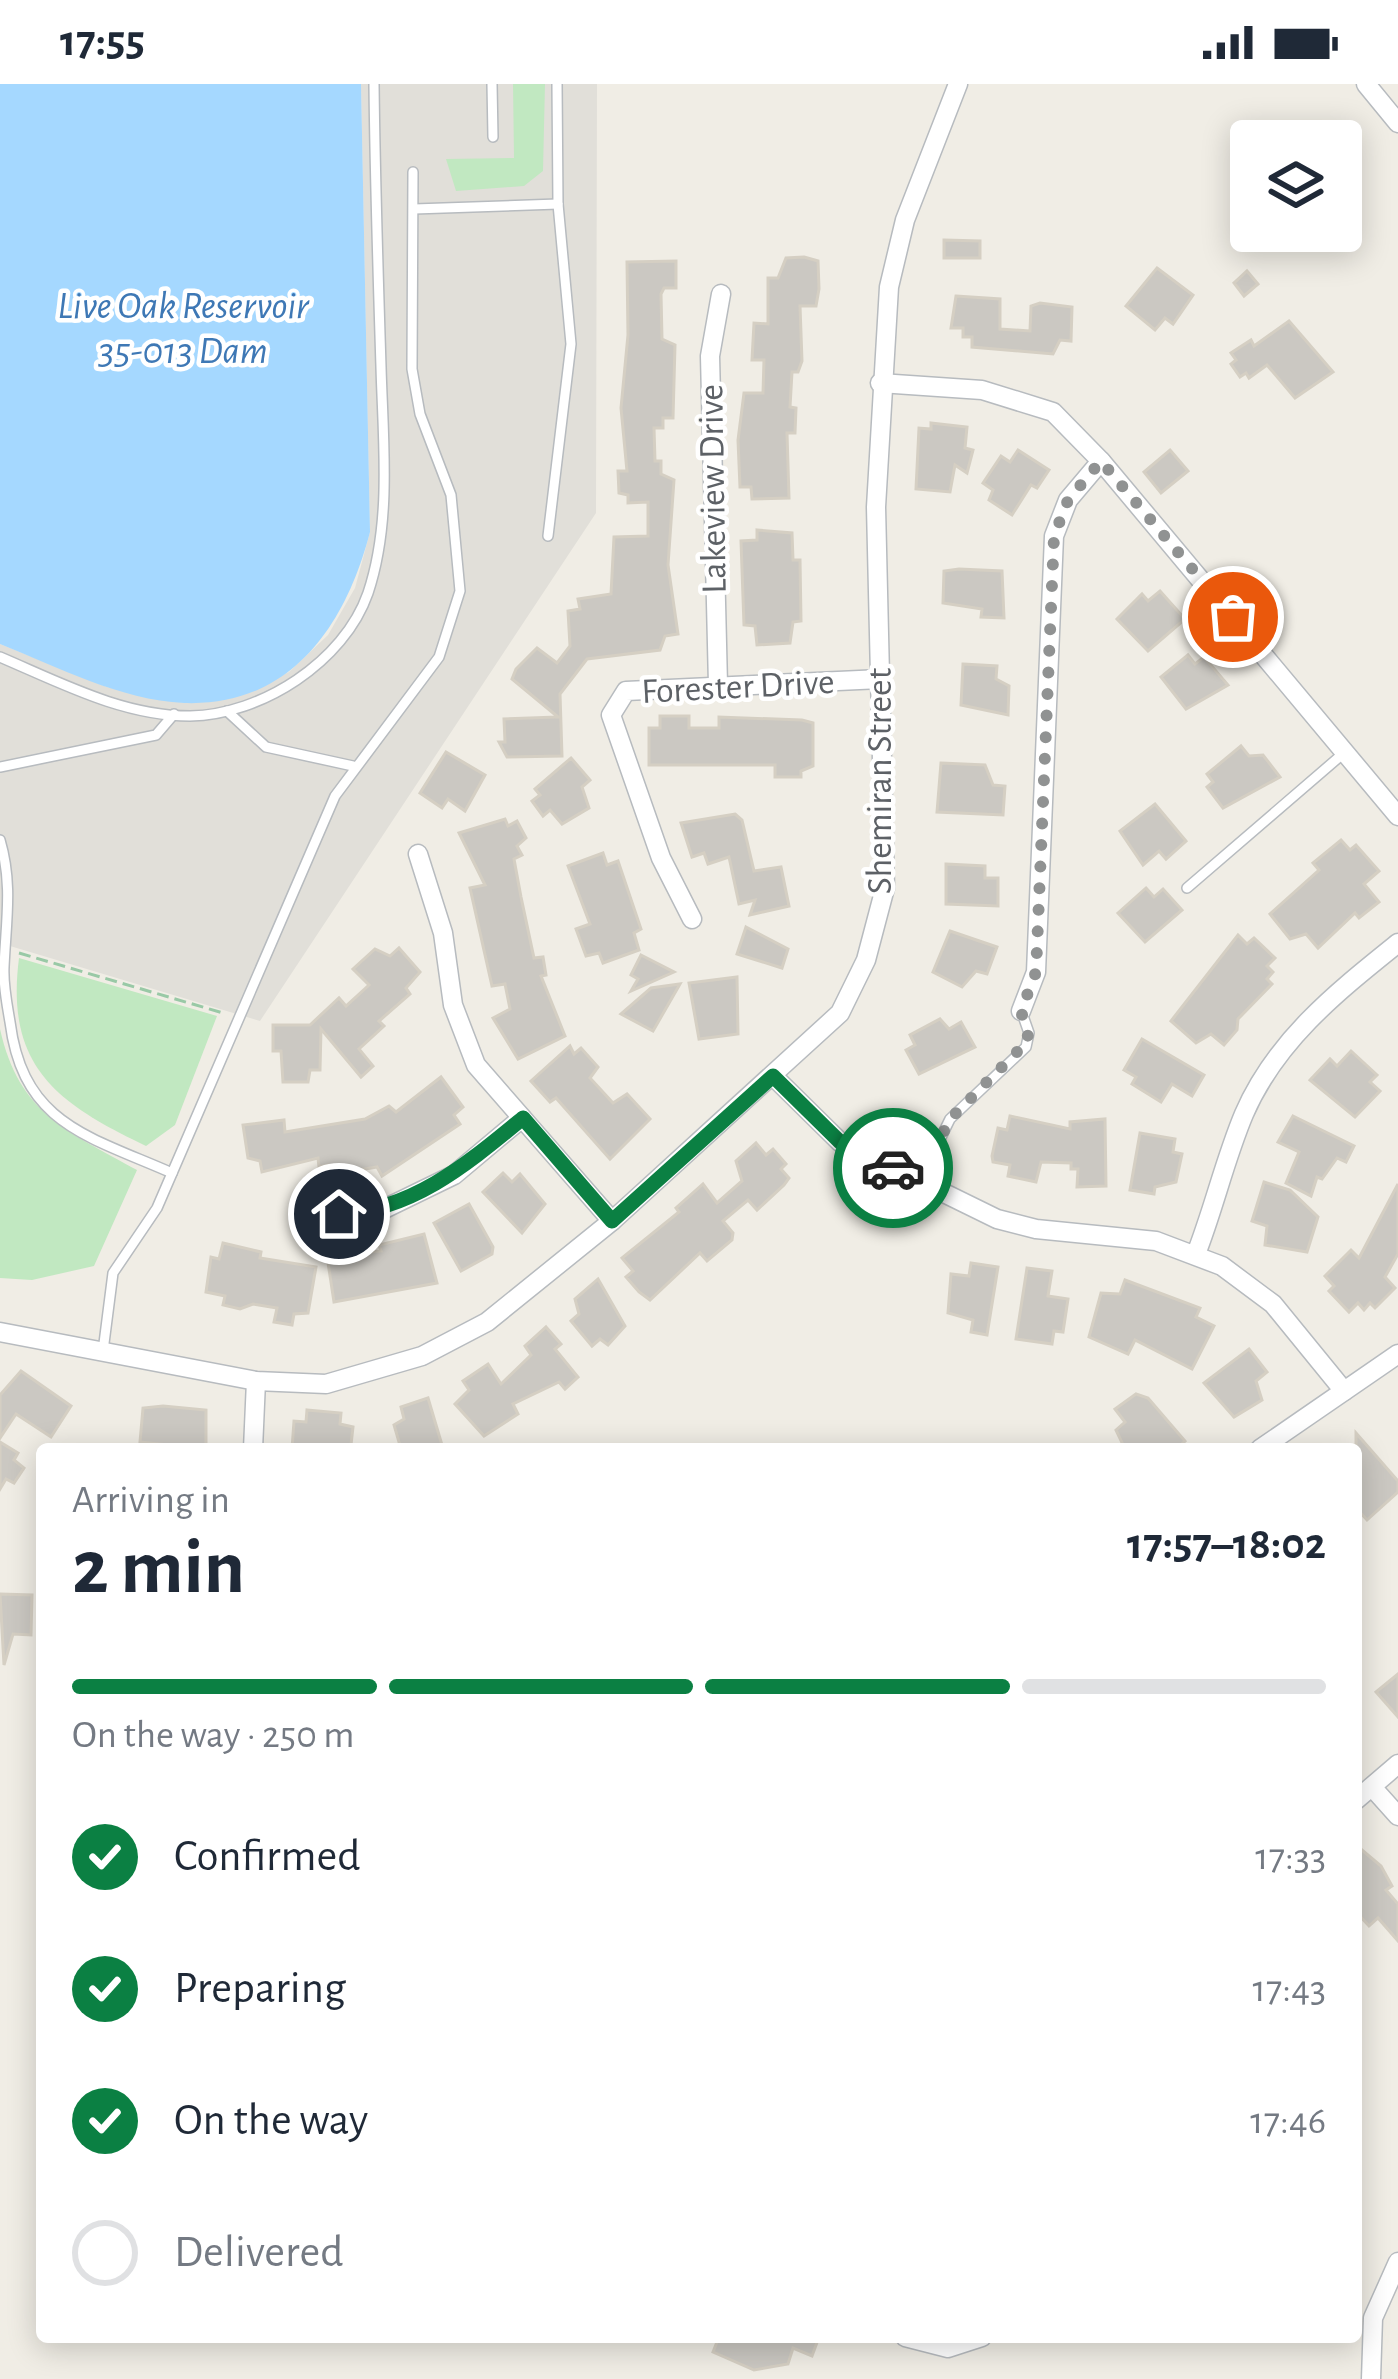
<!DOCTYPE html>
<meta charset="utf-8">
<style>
body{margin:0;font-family:"Alegreya Sans",sans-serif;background:#f2f2f3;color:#1f2937;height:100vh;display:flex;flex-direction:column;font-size:45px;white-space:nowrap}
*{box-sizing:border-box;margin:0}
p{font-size:39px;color:#747a83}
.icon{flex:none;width:66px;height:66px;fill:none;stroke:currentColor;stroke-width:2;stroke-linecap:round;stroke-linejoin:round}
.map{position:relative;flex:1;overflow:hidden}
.sheet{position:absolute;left:36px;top:1359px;width:1326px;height:900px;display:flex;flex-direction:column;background:#fff;border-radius:12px;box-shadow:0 6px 30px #0003}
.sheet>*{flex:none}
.controls{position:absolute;left:1230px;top:36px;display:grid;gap:24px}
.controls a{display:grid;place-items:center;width:132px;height:132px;border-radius:12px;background:#fff;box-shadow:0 6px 30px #0003;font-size:60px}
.pin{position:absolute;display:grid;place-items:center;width:102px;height:102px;color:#fff;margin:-51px;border:6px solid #fff;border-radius:50%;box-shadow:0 3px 12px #0007}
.courier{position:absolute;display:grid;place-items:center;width:120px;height:120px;margin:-60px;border:9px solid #0b8043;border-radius:50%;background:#fff;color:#222;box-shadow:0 3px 15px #0007}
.summary em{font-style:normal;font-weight:600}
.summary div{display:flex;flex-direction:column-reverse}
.summary{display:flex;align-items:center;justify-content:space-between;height:204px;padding:0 36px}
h1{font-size:78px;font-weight:600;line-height:90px}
.bar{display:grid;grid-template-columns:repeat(4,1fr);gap:18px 12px;align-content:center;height:144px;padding:0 36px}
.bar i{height:15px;border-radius:9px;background:#e0e1e3}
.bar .active{background:#0b8043}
.bar p{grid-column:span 4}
ol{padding:0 36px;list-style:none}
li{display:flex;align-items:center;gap:36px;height:132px}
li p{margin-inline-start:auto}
li .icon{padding:12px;border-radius:50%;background:#0b8043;color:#fff;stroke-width:4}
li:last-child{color:#747a83}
li i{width:66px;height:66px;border:6px solid #e0e1e3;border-radius:50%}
.status{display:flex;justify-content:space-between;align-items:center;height:84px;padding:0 60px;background:#fff;direction:ltr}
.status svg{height:33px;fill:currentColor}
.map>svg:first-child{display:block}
.industrial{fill:#e1dfd9}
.green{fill:#c1e8c1}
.water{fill:#a5d8ff}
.building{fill:#cbc8c2;stroke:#d5cfc3;stroke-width:3}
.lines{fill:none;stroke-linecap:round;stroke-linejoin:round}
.service-casing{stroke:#b7bbbf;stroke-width:12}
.minor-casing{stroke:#b7bbbf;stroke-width:21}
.path{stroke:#99c9a6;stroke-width:3;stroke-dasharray:12 6;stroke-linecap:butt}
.service{stroke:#fff;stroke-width:9}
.minor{stroke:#fff;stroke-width:18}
.done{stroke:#909292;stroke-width:12;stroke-dasharray:0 21.6}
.route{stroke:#0b8043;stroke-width:15}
.labels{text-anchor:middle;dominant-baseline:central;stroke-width:9;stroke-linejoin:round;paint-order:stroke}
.street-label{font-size:36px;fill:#5d6166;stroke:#fff}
.water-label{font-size:39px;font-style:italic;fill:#3e78b5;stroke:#fff}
</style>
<div class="status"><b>17:55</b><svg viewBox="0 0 49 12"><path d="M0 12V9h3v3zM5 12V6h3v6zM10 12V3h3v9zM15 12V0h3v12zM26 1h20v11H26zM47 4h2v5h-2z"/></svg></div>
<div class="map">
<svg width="1398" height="2295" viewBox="0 0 1398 2295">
<rect width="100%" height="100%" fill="#f0ede5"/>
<polygon class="industrial" points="361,0 597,0 596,429 260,937 0,859 0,560 107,603 184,619 240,611 289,588 328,551 355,504 370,448"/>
<g class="green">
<polygon points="513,0 545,0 543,87 524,102 456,107 446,75 514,74"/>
<path d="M19 874 217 932 175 1041 146 1062C56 1019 5 982 19 874Z"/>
<path d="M0 945C19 1030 67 1047 137 1086L94 1182 32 1196 0 1194Z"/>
</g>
<path class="water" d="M0 0H361L370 448C346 540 292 623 184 619 120 616 58 583 0 560Z"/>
<g class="building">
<polygon points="944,156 980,157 980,174 944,174"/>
<polygon points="804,173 818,177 819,205 816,222 800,222 802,277 798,288 792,288 790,323 796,324 795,349 787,349 789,414 752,415 751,403 740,403 738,356 744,309 763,309 764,276 752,276 754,239 768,240 768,194 778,194 786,174"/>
<polygon points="676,177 676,204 664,204 661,210 662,255 675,261 673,334 663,334 663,344 654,344 655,377 661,377 661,390 674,396 668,481 678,550 665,552 660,566 587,575 560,610 562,672 507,673 499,658 505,658 504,635 558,633 512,595 516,585 537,564 557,579 570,562 568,527 580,525 578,515 611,510 614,453 648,452 648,418 628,419 628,411 619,409 618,387 627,387 621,324 628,251 627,178"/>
<polygon points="1157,184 1193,211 1173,240 1165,234 1155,246 1126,222"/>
<polygon points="1247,187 1258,200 1244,212 1234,199"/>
<polygon points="956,212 1000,215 1000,245 1030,247 1031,222 1040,219 1072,223 1071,257 1060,256 1053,270 972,263 972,253 963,253 963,244 951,244"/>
<polygon points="1289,237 1333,288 1295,314 1267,281 1249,294 1246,289 1240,293 1231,280 1236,276 1231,269 1251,256 1254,262"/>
<polygon points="931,339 967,343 965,364 973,366 967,389 955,381 950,408 916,405 919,344 931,345"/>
<polygon points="1018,366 1049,386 1037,404 1031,401 1012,431 989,416 993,406 983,399 1001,372 1010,378"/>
<polygon points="1170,366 1188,387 1161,409 1144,388"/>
<polygon points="757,446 792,449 793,476 800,476 801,537 793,538 790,559 757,561 755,542 744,541 741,457 757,456"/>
<polygon points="959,485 1002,487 1004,534 981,533 982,525 943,519 944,487"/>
<polygon points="1160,507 1185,535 1148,567 1117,535 1142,510 1148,517"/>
<polygon points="1188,571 1195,580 1204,573 1228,601 1186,625 1161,593"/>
<polygon points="963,580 997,582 996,595 1009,602 1008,631 961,621"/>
<polygon points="660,632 689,632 689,644 719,644 719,633 802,636 813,639 813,682 801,687 801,693 775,693 775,681 649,681 649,644 660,644"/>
<polygon points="1241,662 1249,672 1263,671 1280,693 1223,724 1207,703 1213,698 1207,690"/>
<polygon points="446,668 485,691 465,727 448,715 442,724 420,709"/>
<polygon points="571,674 590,696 582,703 589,724 562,740 550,726 543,732 532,717 540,711 535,705"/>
<polygon points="941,679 985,681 993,701 1005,702 1003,731 937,728"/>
<polygon points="1155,720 1186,757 1166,775 1159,767 1143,781 1120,747"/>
<polygon points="735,730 742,736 754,787 781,783 789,822 750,831 755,816 739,820 729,773 708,780 704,769 692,773 681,739"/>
<polygon points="505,735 508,742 517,737 526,754 517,762 522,771 514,775 521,813 534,874 543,873 546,891 541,892 565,952 518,975 493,934 510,925 505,900 492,902 470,804 485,801 459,749"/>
<polygon points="1341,756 1350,766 1356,761 1379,787 1364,800 1379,818 1359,834 1355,829 1318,864 1306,850 1290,855 1270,830 1319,786 1313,779"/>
<polygon points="603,769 607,781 618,777 641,845 634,849 639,866 603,879 599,869 586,872 576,845 590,840 568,782"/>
<polygon points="946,780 985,782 985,794 998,794 998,822 946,820"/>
<polygon points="1146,804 1154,813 1163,805 1182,826 1145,858 1118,829"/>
<polygon points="746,843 788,865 782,884 737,870"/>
<polygon points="950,847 997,863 987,890 976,887 962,903 933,888"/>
<polygon points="1238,851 1247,860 1254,854 1275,874 1267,882 1273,888 1267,895 1272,900 1238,935 1237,946 1224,961 1211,950 1196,959 1171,937"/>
<polygon points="399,864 420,888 406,904 410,910 379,937 384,942 359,965 373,982 361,993 321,945 320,986 310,986 308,998 283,998 281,967 273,967 273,941 310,941 339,914 346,922 369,901 353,885 375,865 390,872"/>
<polygon points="641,871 674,888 631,907 638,895 631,891"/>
<polygon points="737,893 738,950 699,955 689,899"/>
<polygon points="680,900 653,947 621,930 651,904"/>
<polygon points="940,935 949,945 961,938 975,963 919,990 906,966 915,961 910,951"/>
<polygon points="1142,955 1204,991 1192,1012 1172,1000 1161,1018 1132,1000 1136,993 1124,986"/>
<polygon points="570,962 574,970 581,964 598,983 590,994 613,1019 627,1010 650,1035 610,1075 556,1014 550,1018 531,997"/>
<polygon points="1351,967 1377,991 1370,998 1380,1007 1355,1033 1310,996 1330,975 1337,982"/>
<polygon points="441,993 463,1023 454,1031 460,1040 382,1092 377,1083 329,1091 328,1081 319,1083 318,1074 262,1088 260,1077 248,1074 243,1041 284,1036 285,1048 365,1035 389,1022 396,1028"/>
<polygon points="1010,1032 1070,1045 1070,1038 1105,1035 1106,1102 1077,1103 1078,1085 1071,1085 1071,1079 1041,1078 1036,1098 1008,1092 1010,1081 993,1078 992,1072 998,1044 1007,1046"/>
<polygon points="1293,1032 1354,1062 1346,1078 1337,1074 1322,1095 1317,1093 1311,1112 1286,1099 1299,1068 1278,1058"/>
<polygon points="1140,1049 1175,1055 1173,1068 1182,1070 1176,1098 1155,1103 1154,1110 1130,1106"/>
<polygon points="756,1059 766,1071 773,1065 786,1080 781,1085 789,1094 784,1101 757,1126 748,1116 723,1137 733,1149 732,1156 707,1177 700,1169 650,1216 639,1208 626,1193 633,1187 622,1174 679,1128 676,1124 703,1100 717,1119 742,1097 736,1077"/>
<polygon points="503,1089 512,1098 520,1090 545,1120 522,1149 483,1108"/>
<polygon points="1264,1098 1290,1106 1318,1133 1307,1168 1265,1161 1267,1142 1252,1137"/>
<polygon points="1398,1100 1398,1170 1385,1193 1395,1204 1375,1224 1370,1219 1364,1226 1358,1219 1349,1228 1329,1207 1334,1202 1325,1192 1351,1166 1359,1174"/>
<polygon points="469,1120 493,1163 492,1170 461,1187 434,1139"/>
<polygon points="424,1150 437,1199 334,1218 327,1172 381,1167 379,1161"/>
<polygon points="223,1159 261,1168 260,1174 316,1183 308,1229 294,1230 292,1241 274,1238 277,1224 253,1220 240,1225 223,1221 225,1212 206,1208 211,1173 219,1175"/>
<polygon points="971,1179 998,1183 987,1251 971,1248 973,1236 948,1229 951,1190 969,1192"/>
<polygon points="1027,1184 1052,1187 1048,1212 1068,1215 1063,1248 1054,1247 1052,1260 1016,1255"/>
<polygon points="598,1195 625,1242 608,1261 600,1255 592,1262 571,1237 579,1230 575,1215"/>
<polygon points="1125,1196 1200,1224 1196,1233 1214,1242 1192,1285 1135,1256 1128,1270 1089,1253 1101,1209 1120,1210"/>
<polygon points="546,1243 561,1260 555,1265 578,1293 565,1305 559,1298 513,1320 518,1330 484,1352 455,1320 469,1306 463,1297 488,1280 501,1300 531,1271 525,1262"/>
<polygon points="1249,1265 1267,1288 1256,1297 1262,1316 1234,1333 1204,1299"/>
<polygon points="21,1287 71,1322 51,1353 16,1330 0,1354 0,1311"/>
<polygon points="1136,1310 1148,1314 1185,1357 1176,1365 1125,1365 1116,1346 1125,1338 1115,1325"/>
<polygon points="428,1314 442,1361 401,1365 394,1341 404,1335 401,1323"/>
<polygon points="163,1322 206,1326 206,1365 140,1358 143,1324"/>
<polygon points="307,1326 341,1329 340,1340 353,1343 351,1361 292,1365 294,1337 306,1338"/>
<polygon points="1356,1349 1398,1397 1398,1408 1367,1436 1356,1424"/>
<polygon points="0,1358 18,1369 14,1376 24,1384 14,1399 6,1395 0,1405"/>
<polygon points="0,1510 32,1511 31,1551 13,1550 4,1581"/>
<polygon points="1398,1590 1398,1633 1376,1608"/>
<polygon points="1356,1761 1381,1782 1392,1802 1386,1806 1398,1820 1398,1857 1378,1834 1369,1842 1356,1828"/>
<polygon points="719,2253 819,2253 812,2272 793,2264 788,2280 754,2286 713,2268"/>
</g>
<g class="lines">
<g class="service-casing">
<g id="service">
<polyline points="492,0 493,53"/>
<polyline points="414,125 558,120"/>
<polyline points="548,452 571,260 558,120 557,0"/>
<path d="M0 573C61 599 123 632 190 632 261 631 344 578 368 509 392 437 383 357 381 283 378 188 375 94 374 0"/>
<polyline points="227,627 266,663 353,682"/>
<polyline points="0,683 156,651 174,630"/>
<path d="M0 756C13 800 6 837 4 883 3 901 7 920 10 938 23 1040 88 1052 172 1089"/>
<polyline points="1187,804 1345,668"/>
<polyline points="919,1098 950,1035 1026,963 1029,949 1022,929"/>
<polyline points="103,1267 113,1189 157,1124 335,712 439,573 460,507 451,411 420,330 412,285 413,88"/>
</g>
</g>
<g class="minor-casing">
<g id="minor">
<polyline points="1366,0 1398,39"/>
<polyline points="880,299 982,306 1053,328 1101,377 1398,732"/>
<polyline points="718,601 710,272 721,210"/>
<polyline points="418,770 443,849 453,921 476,981 612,1137"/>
<polyline points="692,835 661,774 611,631 626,607 881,595"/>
<polyline points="1021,927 1036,888 1054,452 1068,416 1101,377"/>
<polyline points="773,992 840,1058 997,1135 1036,1145 1156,1157 1222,1182 1273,1220 1344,1307"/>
<polyline points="299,1133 378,1128 454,1091 522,1034"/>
<path d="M1196 1170C1214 1124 1225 1075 1244 1030 1276 956 1337 908 1398 859"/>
<polyline points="0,1248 256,1297 326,1300 422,1272 487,1238 612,1137 840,929 866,876 885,804 876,423 889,203 905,136 958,0"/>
<polyline points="253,1365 256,1297"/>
<polyline points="1260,1365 1398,1270"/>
<polyline points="1372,1703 1398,1732"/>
<polyline points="1356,1716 1398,1680"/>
<polyline points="905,2253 948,2264 982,2253"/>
<polyline points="1371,2295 1373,2234 1398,2178"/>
</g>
</g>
<polyline class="path" points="19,869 223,929"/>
<use href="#service" class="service"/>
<use href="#minor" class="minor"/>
</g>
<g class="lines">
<polyline class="done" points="893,1084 919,1098 950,1035 1029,956 1021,927 1036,888 1054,452 1068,416 1101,377 1233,533"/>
<path class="route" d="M339 1130C413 1126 467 1080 523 1034L612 1137 773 992 840 1058 893 1084"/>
</g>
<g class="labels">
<g class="street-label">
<text transform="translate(713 405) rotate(-91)">Lakeview Drive</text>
<text transform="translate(738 603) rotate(-3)">Forester Drive</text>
<text transform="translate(880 697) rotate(-90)">Shemiran Street</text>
</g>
<g class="water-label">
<text x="183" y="222">Live Oak Reservoir<tspan x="183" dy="45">35-013 Dam</tspan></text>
</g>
</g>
</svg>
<div class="controls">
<a><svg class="icon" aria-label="layers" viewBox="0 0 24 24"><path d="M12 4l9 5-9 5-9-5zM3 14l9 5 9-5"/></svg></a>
</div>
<div class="pin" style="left:1233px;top:533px;background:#ea580c"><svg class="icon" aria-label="bag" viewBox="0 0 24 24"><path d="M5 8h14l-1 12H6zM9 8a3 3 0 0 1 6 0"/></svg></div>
<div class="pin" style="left:339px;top:1130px;background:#1f2937"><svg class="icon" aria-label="home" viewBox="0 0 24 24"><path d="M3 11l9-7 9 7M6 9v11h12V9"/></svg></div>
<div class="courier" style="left:893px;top:1084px"><svg class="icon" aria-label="car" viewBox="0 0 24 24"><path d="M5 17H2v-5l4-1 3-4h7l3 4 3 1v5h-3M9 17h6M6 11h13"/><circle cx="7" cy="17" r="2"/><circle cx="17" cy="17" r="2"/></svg></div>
<section class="sheet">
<div class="summary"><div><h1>2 min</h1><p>Arriving in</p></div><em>17:57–18:02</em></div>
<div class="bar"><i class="active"></i><i class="active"></i><i class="active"></i><i></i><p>On the way · 250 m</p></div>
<ol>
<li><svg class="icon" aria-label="check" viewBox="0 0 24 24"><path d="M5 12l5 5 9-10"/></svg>Confirmed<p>17:33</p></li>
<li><svg class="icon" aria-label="check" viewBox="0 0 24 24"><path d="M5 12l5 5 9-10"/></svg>Preparing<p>17:43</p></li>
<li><svg class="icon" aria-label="check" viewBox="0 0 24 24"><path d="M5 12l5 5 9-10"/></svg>On the way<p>17:46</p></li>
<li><i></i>Delivered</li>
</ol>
</section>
</div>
